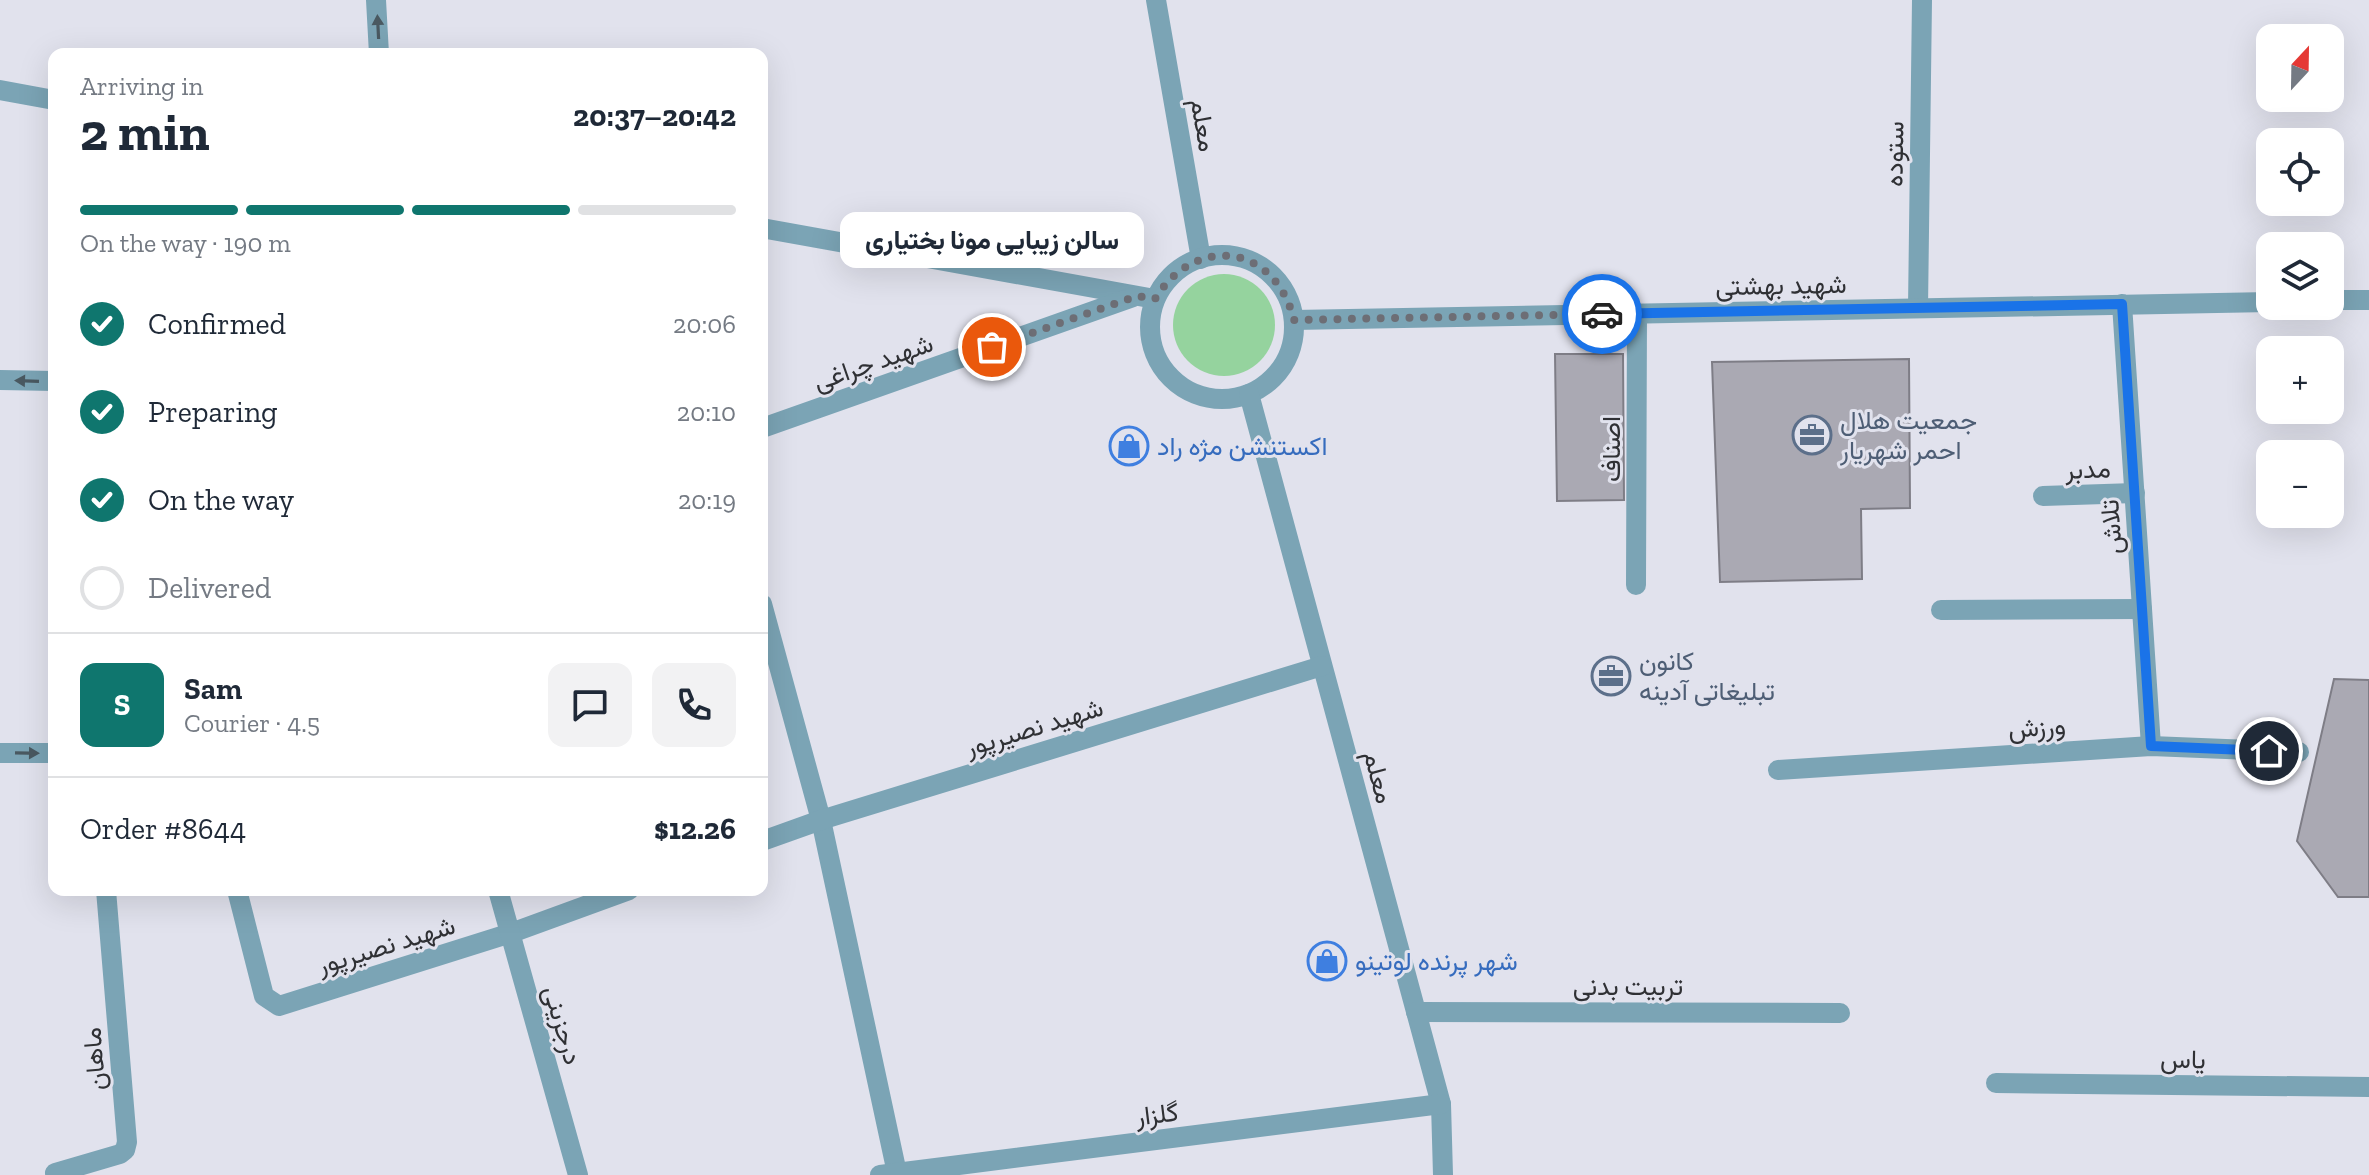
<!DOCTYPE html>
<meta charset="utf-8">
<style>
body{margin:0;font-family:"Zilla Slab",Vazirmatn,serif;background:#f2f2f3;color:#1f2937;height:100vh;display:flex;flex-direction:column;font-size:30px;white-space:nowrap}
*{box-sizing:border-box;margin:0}
p{font-size:26px;color:#747a83}
.icon{flex:none;width:44px;height:44px;fill:none;stroke:currentColor;stroke-width:2;stroke-linecap:round;stroke-linejoin:round}
.map{position:relative;flex:1;overflow:hidden}
.sheet{position:absolute;left:48px;top:48px;width:720px;height:848px;display:flex;flex-direction:column;background:#fff;border-radius:16px;box-shadow:0 8px 32px #0002}
.sheet>*{flex:none}
.needle{width:52px;rotate:22deg}
.controls{position:absolute;left:2256px;top:24px;display:grid;gap:16px}
.controls a{display:grid;place-items:center;width:88px;height:88px;border-radius:16px;background:#fff;box-shadow:0 8px 32px #0002;font-size:40px}
.pin{position:absolute;display:grid;place-items:center;width:68px;height:68px;color:#fff;margin:-34px;border:4px solid #fff;border-radius:50%;box-shadow:0 2px 8px #0007}
.courier{position:absolute;display:grid;place-items:center;width:80px;height:80px;margin:-40px;border:6px solid #1a73e8;border-radius:50%;background:#fff;color:#222;box-shadow:0 2px 10px #0007}
.bubble{position:absolute;height:56px;border-radius:16px;background:#fff;box-shadow:0 8px 32px #0002;font-size:26px;font-weight:800;line-height:56px;text-align:center}
.headline em{font-style:normal;font-weight:800}
.headline div{display:flex;flex-direction:column-reverse}
.headline{display:flex;align-items:center;justify-content:space-between;height:136px;padding:0 32px}
h1{font-size:52px;font-weight:800;line-height:60px}
.bar{display:grid;grid-template-columns:repeat(4,1fr);gap:12px 8px;align-content:center;height:96px;padding:0 32px}
.bar i{height:10px;border-radius:6px;background:#e0e1e3}
.bar .selected{background:#0f766e}
.bar p{grid-column:span 4}
.line{display:flex;align-items:center;gap:20px;padding:0 32px;border-top:2px solid #e0e1e3}
.line div{flex:1}
.round{display:grid;place-items:center;flex:none;width:84px;height:84px;border-radius:16px;background:#f2f2f3}
ol{padding:0 32px;list-style:none}
li{display:flex;align-items:center;gap:24px;height:88px}
li p{margin-inline-start:auto}
li .icon{padding:8px;border-radius:50%;background:#0f766e;color:#fff;stroke-width:4}
li:last-child{color:#747a83}
li i{width:44px;height:44px;border:4px solid #e0e1e3;border-radius:50%}
.map>svg:first-child{display:block}
.green{fill:#95d39e}
.building{fill:#aaa9b3;stroke:#7e7d86;stroke-width:2}
.lines{fill:none;stroke-linecap:round;stroke-linejoin:round}
.minor{stroke:#7ba4b5;stroke-width:20}
.oneway{fill:#4a5961}
.done{stroke:#6d6e75;stroke-width:8;stroke-dasharray:0 14.4}
.route{stroke:#1a73e8;stroke-width:10}
.labels{text-anchor:middle;dominant-baseline:central;stroke-width:6;stroke-linejoin:round;paint-order:stroke}
.street-label{font-size:26px;fill:#2f3034;stroke:#e1e2ed}
.service-label{font-size:26px;fill:#4e5e75;stroke:#e1e2ed;text-anchor:start}
.shop-label{font-size:26px;fill:#366cbe;stroke:#e1e2ed;text-anchor:start}
</style>
<div class="map">
<svg width="2369" height="1175" viewBox="0 0 2369 1175">
<rect width="100%" height="100%" fill="#e1e2ed"/>
<circle class="green" cx="1224" cy="325" r="51"/>
<g class="building">
<polygon points="1555,354 1623,354 1624,500 1557,501"/>
<polygon points="1909,359 1910,508 1861,509 1862,579 1720,582 1712,362"/>
<polygon points="2334,679 2369,680 2369,897 2338,897 2297,841"/>
</g>
<g class="lines">
<g class="minor">
<polyline points="376,0 379,54"/>
<polyline points="1156,0 1201,259"/>
<polyline points="0,90 54,100"/>
<polyline points="762,228 1155,299"/>
<circle cx="1222" cy="327" r="72"/>
<polyline points="2330,300 2369,300"/>
<polyline points="2122,304 2151,746"/>
<polyline points="1918,308 1922,0"/>
<polyline points="1294,320 2270,302"/>
<polyline points="0,380 54,381"/>
<polyline points="1249,394 1441,1104 1443,1175"/>
<polyline points="762,428 1133,297"/>
<polyline points="2043,496 2135,493"/>
<polyline points="1636,585 1637,313"/>
<polyline points="762,604 821,820 897,1173"/>
<polyline points="1941,610 2142,609"/>
<polyline points="0,753 54,753"/>
<polyline points="1778,770 2151,746 2299,752"/>
<polyline points="762,841 821,820 1322,666"/>
<polyline points="237,890 264,996 279,1006 511,933 629,890"/>
<polyline points="498,890 578,1175"/>
<polyline points="1416,1012 1840,1013"/>
<polyline points="1996,1083 2369,1087"/>
<polyline points="55,1173 120,1154 125,1150 127,1142 106,890"/>
<polyline points="880,1175 1441,1104"/>
</g>
</g>
<defs><path id="oneway-solid" d="M-6-.8H1V-3.2L6.5 0L1 3.2V.8H-6Z" transform="scale(2)"/></defs>
<g class="oneway">
<use href="#oneway-solid" transform="translate(378 27) rotate(-93)"/>
<use href="#oneway-solid" transform="translate(27 381) rotate(-178)"/>
<use href="#oneway-solid" transform="translate(27 753) rotate(1)"/>
</g>
<g class="lines">
<path class="done" d="M992 347 1137 296 1155 299C1196 233 1275 244 1294 320L1602 314"/>
<polyline class="route" points="1602,314 2122,304 2151,746 2269,751"/>
</g>
<defs>
<g id="office-ring" transform="scale(2)"><circle r="9.5" fill="#e1e2ed" stroke="#5c6f8a" stroke-width="1.5"/><path d="M-6-3h4V-5.5h4V-3h4V5H-6ZM-1-4.5V-3h2v-1.5ZM-6 0V1H6V0Z" fill="#5c6f8a"/></g>
<g id="shop-ring" transform="scale(2)"><circle r="9.5" fill="#e1e2ed" stroke="#3f7fe0" stroke-width="1.5"/><path d="M-5-2.5h2.3a2.7 3.5 0 0 1 5.4 0H5L5.5 6h-11ZM-1.5-2.5h3a1.5 2.3 0 0 0-3 0Z" fill="#3f7fe0"/></g>
</defs>
<g fill-rule="evenodd">
<use href="#office-ring" x="1812" y="435"/>
<use href="#shop-ring" x="1129" y="446"/>
<use href="#office-ring" x="1611" y="676"/>
<use href="#shop-ring" x="1327" y="961"/>
</g>
<g class="labels">
<g class="street-label">
<text transform="translate(1204 125) rotate(80)">معلم</text>
<text transform="translate(1894 154) rotate(-89)">ستوده</text>
<text transform="translate(1781 285) rotate(-1)">شهید بهشتی</text>
<text transform="translate(873 362) rotate(-19)">شهید چراغی</text>
<text transform="translate(1611 449) rotate(-90)">اصناف</text>
<text transform="translate(2088 469) rotate(-2)">مدبر</text>
<text transform="translate(2111 527) rotate(-94)">تلاش</text>
<text transform="translate(1034 727) rotate(-17)">شهید نصیرپور</text>
<text transform="translate(2037 727) rotate(-4)">ورزش</text>
<text transform="translate(1379 777) rotate(75)">معلم</text>
<text transform="translate(386 945) rotate(-17)">شهید نصیرپور</text>
<text x="1628" y="986">تربیت بدنی</text>
<text transform="translate(563 1025) rotate(74)">درجزینی</text>
<text transform="translate(94 1059) rotate(-95)">ماهان</text>
<text transform="translate(2183 1059) rotate(1)">یاس</text>
<text transform="translate(1157 1114) rotate(-7)">گلزار</text>
</g>
<g class="service-label">
<text x="1840" y="420">جمعیت هلال<tspan x="1840" dy="30">احمر شهریار</tspan></text>
<text x="1639" y="661">کانون<tspan x="1639" dy="30">تبلیغاتی آدینه</tspan></text>
</g>
<g class="shop-label">
<text x="1157" y="446">اکستنشن مژه راد</text>
<text x="1355" y="961">شهر پرنده لوتینو</text>
</g>
</g>
</svg>
<div class="controls">
<a><svg class="needle" viewBox="-14 -14 28 28"><path d="M0-13l5 13h-10z" fill="#e53935"/><path d="M0 13l5-13h-10z" fill="#747a83"/></svg></a>
<a><svg class="icon" aria-label="locate" viewBox="0 0 24 24"><circle cx="12" cy="12" r="6"/><path d="M12 2v4M12 18v4M2 12h4M18 12h4"/></svg></a>
<a><svg class="icon" aria-label="layers" viewBox="0 0 24 24"><path d="M12 4l9 5-9 5-9-5zM3 14l9 5 9-5"/></svg></a>
<a>+</a>
<a>−</a>
</div>
<div class="pin" style="left:992px;top:347px;background:#ea580c"><svg class="icon" aria-label="bag" viewBox="0 0 24 24"><path d="M5 8h14l-1 12H6zM9 8a3 3 0 0 1 6 0"/></svg></div>
<div class="pin" style="left:2269px;top:751px;background:#1f2937"><svg class="icon" aria-label="home" viewBox="0 0 24 24"><path d="M3 11l9-7 9 7M6 9v11h12V9"/></svg></div>
<div class="courier" style="left:1602px;top:314px"><svg class="icon" aria-label="car" viewBox="0 0 24 24"><path d="M5 17H2v-5l4-1 3-4h7l3 4 3 1v5h-3M9 17h6M6 11h13"/><circle cx="7" cy="17" r="2"/><circle cx="17" cy="17" r="2"/></svg></div>
<div class="bubble" style="left:840px;top:212px;width:304px">سالن زیبایی مونا بختیاری</div>
<section class="sheet">
<div class="headline"><div><h1>2 min</h1><p>Arriving in</p></div><em>20:37–20:42</em></div>
<div class="bar"><i class="selected"></i><i class="selected"></i><i class="selected"></i><i></i><p>On the way · 190 m</p></div>
<ol>
<li><svg class="icon" aria-label="check" viewBox="0 0 24 24"><path d="M5 12l5 5 9-10"/></svg>Confirmed<p>20:06</p></li>
<li><svg class="icon" aria-label="check" viewBox="0 0 24 24"><path d="M5 12l5 5 9-10"/></svg>Preparing<p>20:10</p></li>
<li><svg class="icon" aria-label="check" viewBox="0 0 24 24"><path d="M5 12l5 5 9-10"/></svg>On the way<p>20:19</p></li>
<li><i></i>Delivered</li>
</ol>
<div class="line" style="height:144px"><b class="round" style="background:#0f766e;color:#fff">S</b><div><b>Sam</b><p>Courier · 4.5</p></div><a class="round"><svg class="icon" aria-label="chat" viewBox="0 0 24 24"><path d="M4 5h16v11H9l-5 4z"/></svg></a><a class="round"><svg class="icon" aria-label="phone" viewBox="0 0 24 24"><path d="M5 4h4l2 5-3 2q2 4 5 5l2-3 5 2v4C11 20 4 13 5 4z"/></svg></a></div>
<div class="line" style="height:104px"><div>Order #8644</div><b>$12.26</b></div>
</section>
</div>
